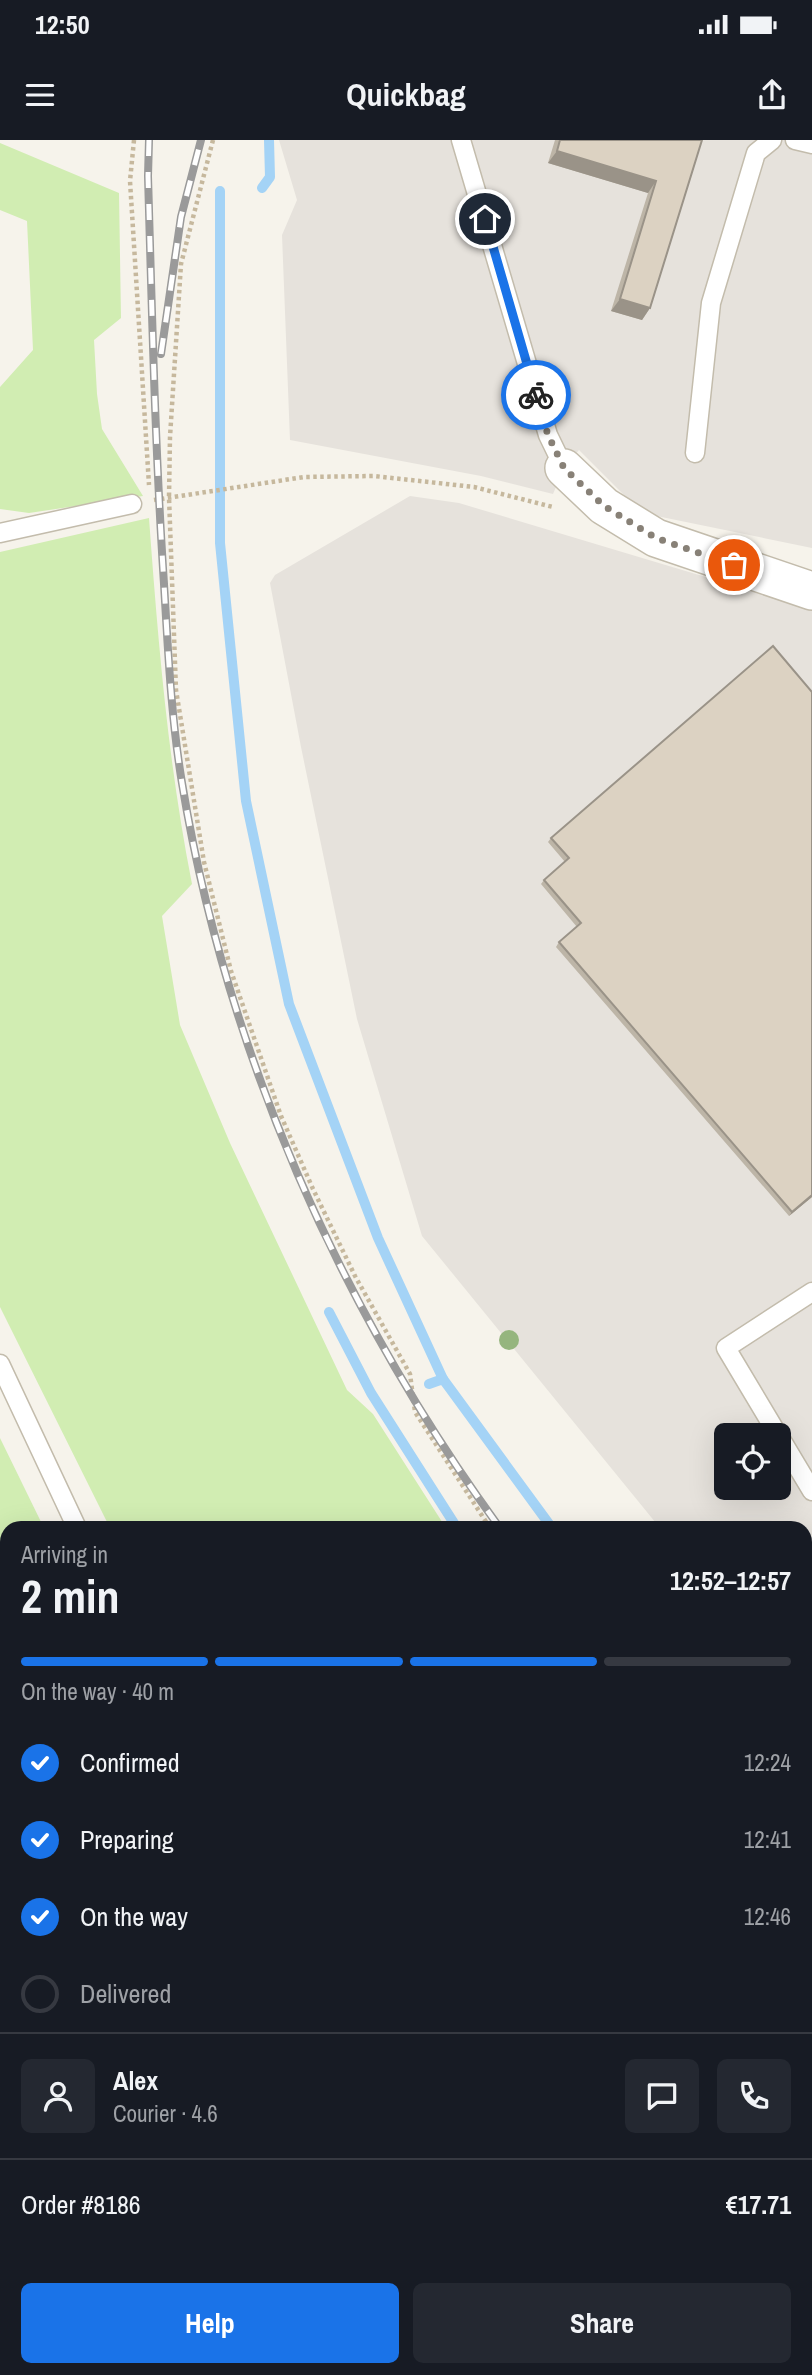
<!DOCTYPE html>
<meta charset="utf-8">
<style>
body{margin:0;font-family:"Archivo Narrow",sans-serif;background:#242831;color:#f1f3f6;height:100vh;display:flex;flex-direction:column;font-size:26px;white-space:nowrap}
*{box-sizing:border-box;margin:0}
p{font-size:23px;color:#9ea1a6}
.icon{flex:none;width:38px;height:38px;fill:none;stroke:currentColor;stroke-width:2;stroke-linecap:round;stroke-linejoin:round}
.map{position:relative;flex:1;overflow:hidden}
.side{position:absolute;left:0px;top:1381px;width:812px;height:856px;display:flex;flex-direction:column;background:#171b24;border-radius:21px 21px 0 0;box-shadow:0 7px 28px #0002}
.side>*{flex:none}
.tools{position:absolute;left:714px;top:1283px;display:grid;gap:14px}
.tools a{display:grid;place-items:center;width:77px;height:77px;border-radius:10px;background:#171b24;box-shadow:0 7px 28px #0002;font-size:35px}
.pin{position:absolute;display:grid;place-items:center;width:60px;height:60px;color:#fff;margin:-30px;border:4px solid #fff;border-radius:50%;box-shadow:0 2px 7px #0007}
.courier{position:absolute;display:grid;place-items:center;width:70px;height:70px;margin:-35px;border:5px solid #1a73e8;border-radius:50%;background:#fff;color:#222;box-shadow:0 2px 9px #0007}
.head em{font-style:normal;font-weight:800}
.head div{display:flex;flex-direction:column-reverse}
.head{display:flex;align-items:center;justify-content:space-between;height:119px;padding:0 21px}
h1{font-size:46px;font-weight:800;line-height:52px}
.bar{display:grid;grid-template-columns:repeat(4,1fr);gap:10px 7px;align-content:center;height:84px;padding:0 21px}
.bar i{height:9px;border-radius:5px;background:#363941}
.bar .on{background:#1a73e8}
.bar p{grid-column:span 4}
.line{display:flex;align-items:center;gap:18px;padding:0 21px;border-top:2px solid #363941}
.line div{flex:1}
.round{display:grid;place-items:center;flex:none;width:74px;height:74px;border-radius:10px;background:#242831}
ol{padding:0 21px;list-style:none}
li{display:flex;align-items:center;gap:21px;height:77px}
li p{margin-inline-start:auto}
li .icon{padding:7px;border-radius:50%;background:#1a73e8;color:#fff;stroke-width:4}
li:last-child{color:#9ea1a6}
li i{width:38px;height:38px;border:4px solid #363941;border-radius:50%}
.action{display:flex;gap:14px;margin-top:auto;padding:14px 21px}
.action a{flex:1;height:80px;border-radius:10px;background:#1a73e8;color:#fff;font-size:28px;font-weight:800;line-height:80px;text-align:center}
.action a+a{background:#242831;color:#f1f3f6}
.status{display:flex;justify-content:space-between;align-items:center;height:49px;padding:0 35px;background:#171b24;direction:ltr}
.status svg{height:19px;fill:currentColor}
header{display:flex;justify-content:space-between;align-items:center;height:91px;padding:0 21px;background:#171b24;font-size:32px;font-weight:800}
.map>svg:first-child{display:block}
.industrial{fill:#e6e2dc;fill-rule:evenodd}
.green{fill:#d1edb2}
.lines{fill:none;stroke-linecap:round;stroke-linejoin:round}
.stream{stroke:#a4d3f6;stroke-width:10}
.lane-casing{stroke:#c3bcac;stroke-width:21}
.street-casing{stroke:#c3bcac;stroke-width:40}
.path{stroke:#c6b89d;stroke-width:4.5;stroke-dasharray:3.5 3.5;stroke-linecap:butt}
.lane{stroke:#fff;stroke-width:18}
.street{stroke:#fff;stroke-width:37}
.rail-casing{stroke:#9a9a9a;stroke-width:8}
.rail{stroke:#fff;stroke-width:5;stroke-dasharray:16;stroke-linecap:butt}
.tree{fill:#95b57e}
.wall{fill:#bdb5a7}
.shaded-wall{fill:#9a9388}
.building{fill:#dcd2c2;stroke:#9a9388;stroke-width:2}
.done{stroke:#888177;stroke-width:7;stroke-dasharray:0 12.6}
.route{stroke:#1a73e8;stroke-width:9}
</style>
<div class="status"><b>12:50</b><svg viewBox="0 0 49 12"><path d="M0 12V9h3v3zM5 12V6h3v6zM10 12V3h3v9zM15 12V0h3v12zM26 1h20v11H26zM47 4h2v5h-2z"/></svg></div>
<header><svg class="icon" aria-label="menu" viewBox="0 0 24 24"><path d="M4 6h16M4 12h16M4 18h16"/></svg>Quickbag<svg class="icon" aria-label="share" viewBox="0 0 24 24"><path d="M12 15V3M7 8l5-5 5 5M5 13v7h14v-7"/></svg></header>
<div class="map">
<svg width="812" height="2235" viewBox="0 0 812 2235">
<rect width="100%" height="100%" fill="#f6f3eb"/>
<g class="industrial">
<polygon points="279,0 812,0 812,408 642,373 579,310 564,328 553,354 481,336 290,300 282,95 297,60"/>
<path d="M410 356 459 363 812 469V1580L805 1571V1388H660L422 1096 357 879 301 607 270 443 275 435ZM726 1295H779V1348H726Z"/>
</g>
<g class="green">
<polygon points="0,3 119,53 121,178 94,200 97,254 102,289 143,356 29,373 0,369 0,247 33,210 27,81 0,70"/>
<path d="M149 378C158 501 168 623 192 744L162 776 180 885 230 1003 347 1250 373 1274 446 1388H110L0 1167V412Z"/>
<polygon points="0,1298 44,1388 7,1388 7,1672 0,1675"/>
<polygon points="812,1853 812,2235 734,2235 735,2230 805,2230 805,1887"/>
<polygon points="463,2230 683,2230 682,2235 461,2235"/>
</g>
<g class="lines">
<g class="stream">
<polyline points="262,48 270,37 269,0"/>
<polyline points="220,51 220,403 246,661 289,864 378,1098 443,1239"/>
<polyline points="329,1172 371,1253 457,1388"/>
<polyline points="429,1244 443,1239 552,1388"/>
<polyline points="691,2235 693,2230"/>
</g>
<g class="lane-casing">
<g id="lane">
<polyline points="461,0 548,295 564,328"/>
<polyline points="795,0 812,4"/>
<polyline points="695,313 711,163 756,13 772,0"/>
<polyline points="0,393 132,364"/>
<polyline points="0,1224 77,1388"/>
<polyline points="778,1295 726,1208 812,1152"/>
<polyline points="779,1296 812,1351"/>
</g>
</g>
<g class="street-casing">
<polyline id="street" points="564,328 604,366 656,398 812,451"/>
</g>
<g class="path">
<polyline points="134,0 130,41 149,345"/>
<polyline points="213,0 181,124 170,297 169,357 176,550 204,722 231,831 281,976 313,1049 355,1136 410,1234 415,1272 490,1388"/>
<polyline points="154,360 304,337 374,336 474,347 553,367"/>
<polyline points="805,1732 812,1737"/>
</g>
<use href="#lane" class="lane"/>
<use href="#street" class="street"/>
<g class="rail-casing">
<g id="rail">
<path d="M149 0 148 36C152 172 155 308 164 444 168 510 171 577 182 643 226 911 340 1169 500 1388"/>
<polyline points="161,214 181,77 201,0"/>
<polyline points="805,1722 812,1728"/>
</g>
</g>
<use href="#rail" class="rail"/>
</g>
<circle class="tree" cx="509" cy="1200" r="10"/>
<g class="wall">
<polygon points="555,0 702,0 650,168 642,180 611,171 648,53 548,23"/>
<polygon points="812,552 812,1057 789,1076 556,807 559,802 577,787 541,744 544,740 565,722 548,702 551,698"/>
</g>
<g class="shaded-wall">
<polygon points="557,11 656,41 648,53 548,23"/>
<polygon points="620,159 650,168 642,180 611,171"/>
<polygon points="812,1055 812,1057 789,1076 792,1072"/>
</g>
<g class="building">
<polygon points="560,0 702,0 650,168 620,159 656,41 557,11"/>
<polygon points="773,506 812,552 812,1055 792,1072 559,802 581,783 544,740 569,718 551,698"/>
</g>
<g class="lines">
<polyline class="done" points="536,255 548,295 564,328 604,366 656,398 734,425"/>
<polyline class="route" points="485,79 536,255"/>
</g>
</svg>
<div class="tools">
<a><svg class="icon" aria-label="locate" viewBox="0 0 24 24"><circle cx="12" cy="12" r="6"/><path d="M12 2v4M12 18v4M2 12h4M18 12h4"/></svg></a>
</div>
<div class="pin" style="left:734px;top:425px;background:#ea580c"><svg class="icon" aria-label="bag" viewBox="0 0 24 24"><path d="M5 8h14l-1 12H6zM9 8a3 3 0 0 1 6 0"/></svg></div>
<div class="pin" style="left:485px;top:79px;background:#1f2937"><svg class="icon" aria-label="home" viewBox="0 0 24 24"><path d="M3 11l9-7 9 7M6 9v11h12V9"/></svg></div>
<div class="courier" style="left:536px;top:255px"><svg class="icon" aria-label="bike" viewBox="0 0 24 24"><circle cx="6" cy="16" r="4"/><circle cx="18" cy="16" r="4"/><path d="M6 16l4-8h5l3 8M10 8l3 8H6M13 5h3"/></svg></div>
<section class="side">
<div class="head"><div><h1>2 min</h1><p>Arriving in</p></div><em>12:52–12:57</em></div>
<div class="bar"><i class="on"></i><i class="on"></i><i class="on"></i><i></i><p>On the way · 40 m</p></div>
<ol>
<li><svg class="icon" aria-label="check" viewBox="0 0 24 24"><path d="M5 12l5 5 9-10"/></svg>Confirmed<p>12:24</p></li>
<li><svg class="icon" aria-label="check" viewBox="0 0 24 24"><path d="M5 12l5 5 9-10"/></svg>Preparing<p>12:41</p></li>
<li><svg class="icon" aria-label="check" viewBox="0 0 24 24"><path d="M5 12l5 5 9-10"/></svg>On the way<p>12:46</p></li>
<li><i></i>Delivered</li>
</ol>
<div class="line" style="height:126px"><a class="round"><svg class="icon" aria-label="person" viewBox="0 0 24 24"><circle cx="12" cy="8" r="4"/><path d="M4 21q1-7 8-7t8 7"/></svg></a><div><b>Alex</b><p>Courier · 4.6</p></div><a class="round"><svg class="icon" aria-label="chat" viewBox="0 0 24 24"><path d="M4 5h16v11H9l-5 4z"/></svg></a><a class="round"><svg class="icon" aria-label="phone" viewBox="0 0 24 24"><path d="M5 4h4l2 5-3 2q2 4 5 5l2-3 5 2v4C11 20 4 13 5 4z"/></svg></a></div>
<div class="line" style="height:91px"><div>Order #8186</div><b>€17.71</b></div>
<div class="action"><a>Help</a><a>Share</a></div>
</section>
</div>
